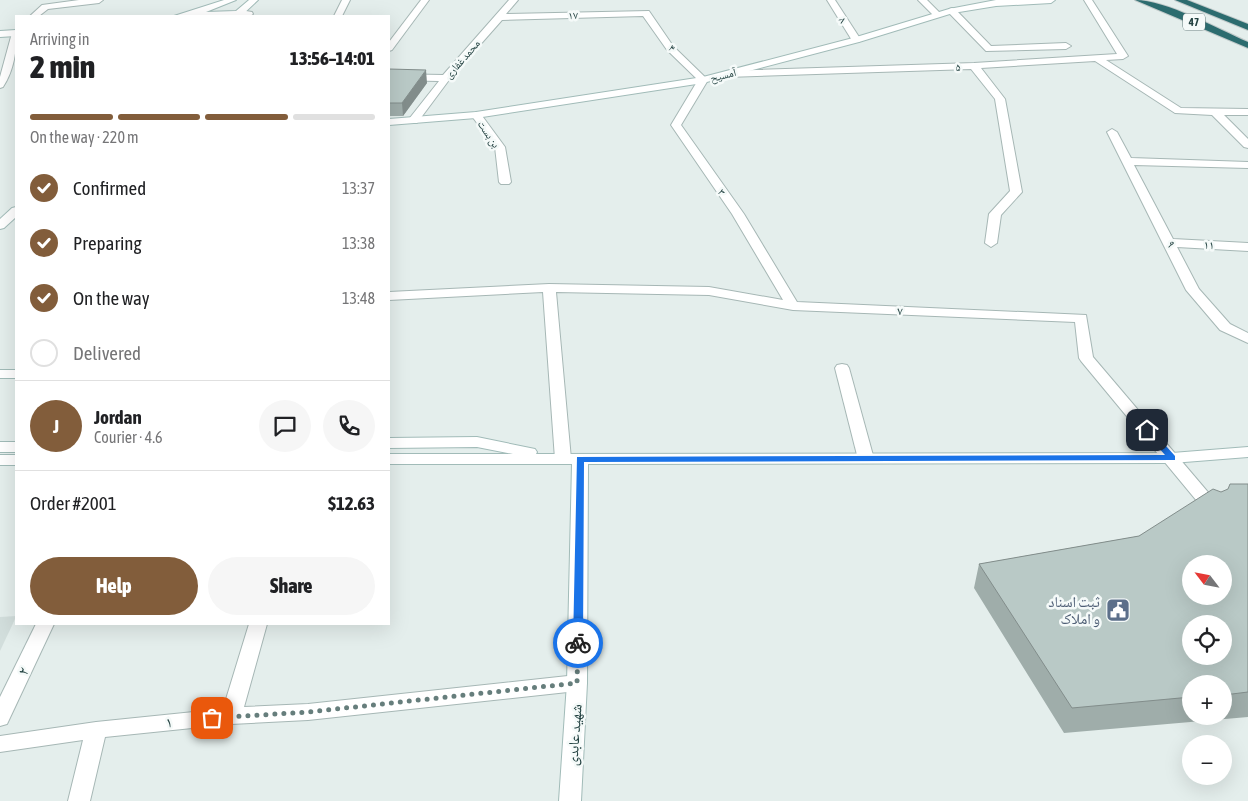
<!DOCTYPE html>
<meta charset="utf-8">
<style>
body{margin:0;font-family:"Asap Condensed","Noto Naskh Arabic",sans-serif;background:#f6f6f6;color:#202124;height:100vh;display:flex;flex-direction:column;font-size:19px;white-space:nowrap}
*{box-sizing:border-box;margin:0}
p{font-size:16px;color:#757577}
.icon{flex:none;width:28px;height:28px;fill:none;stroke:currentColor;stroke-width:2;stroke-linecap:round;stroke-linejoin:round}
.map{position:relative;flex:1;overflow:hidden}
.side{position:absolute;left:15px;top:15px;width:375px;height:610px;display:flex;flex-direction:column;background:#fff;border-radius:0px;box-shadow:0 5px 20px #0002}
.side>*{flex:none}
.needle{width:32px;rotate:302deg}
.controls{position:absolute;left:1182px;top:555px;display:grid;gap:10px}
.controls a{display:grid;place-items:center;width:50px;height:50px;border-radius:50%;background:#fff;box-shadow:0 5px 20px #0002;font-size:25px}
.pin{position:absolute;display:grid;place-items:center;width:42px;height:42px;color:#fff;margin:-21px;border-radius:10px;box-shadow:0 2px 8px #0006}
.courier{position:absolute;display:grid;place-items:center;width:50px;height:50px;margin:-25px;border:4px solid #1a73e8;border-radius:50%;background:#fff;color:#222;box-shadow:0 1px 6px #0007}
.head em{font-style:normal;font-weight:800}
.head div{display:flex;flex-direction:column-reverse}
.head{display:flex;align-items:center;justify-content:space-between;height:85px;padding:0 15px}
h1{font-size:32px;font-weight:800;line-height:38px}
.bar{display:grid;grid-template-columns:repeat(4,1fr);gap:8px 5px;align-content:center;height:60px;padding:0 15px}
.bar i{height:6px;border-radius:4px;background:#e0e0e0}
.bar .on{background:#825d3b}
.bar p{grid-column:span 4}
.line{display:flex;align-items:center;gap:12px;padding:0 15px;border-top:1px solid #e0e0e0}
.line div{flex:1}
.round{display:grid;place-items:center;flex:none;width:52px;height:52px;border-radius:26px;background:#f6f6f6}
ol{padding:0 15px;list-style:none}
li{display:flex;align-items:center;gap:15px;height:55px}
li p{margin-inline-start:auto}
li .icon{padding:5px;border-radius:50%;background:#825d3b;color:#fff;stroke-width:4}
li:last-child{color:#757577}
li i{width:28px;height:28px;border:2px solid #e0e0e0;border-radius:50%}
.action{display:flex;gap:10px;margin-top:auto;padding:10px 15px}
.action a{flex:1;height:58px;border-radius:30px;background:#825d3b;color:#fff;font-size:20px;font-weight:800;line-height:58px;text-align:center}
.action a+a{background:#f6f6f6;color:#202124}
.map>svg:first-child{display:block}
.built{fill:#d2dedc}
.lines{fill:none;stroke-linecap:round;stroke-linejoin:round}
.street-casing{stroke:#a6b7b5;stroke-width:2}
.secondary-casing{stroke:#a1bbb8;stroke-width:2}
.highway-casing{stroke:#c1caca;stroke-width:2}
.street{fill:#fff;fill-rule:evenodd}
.secondary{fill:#fff;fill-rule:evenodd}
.highway{fill:#2c6c6f;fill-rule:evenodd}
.wall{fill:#9fadaa;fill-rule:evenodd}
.shaded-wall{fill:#828d8b}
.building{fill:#b9c9c6;stroke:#828d8b;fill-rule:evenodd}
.route{fill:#1a73e8}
.done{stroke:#667e7c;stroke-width:5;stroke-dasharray:0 9}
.labels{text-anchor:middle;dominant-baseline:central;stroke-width:5;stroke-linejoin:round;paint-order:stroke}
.far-street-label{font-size:11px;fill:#224140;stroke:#f5faf9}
.shield{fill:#f5faf9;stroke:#617878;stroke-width:1}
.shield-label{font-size:11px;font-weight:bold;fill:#224140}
.street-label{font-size:12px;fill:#224140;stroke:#f5faf9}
.near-service-label{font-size:15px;fill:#4e5e75;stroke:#f5faf9;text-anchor:end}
.near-street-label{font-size:15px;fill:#224140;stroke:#f5faf9}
</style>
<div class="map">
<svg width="1248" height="801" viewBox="0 0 1248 801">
<rect width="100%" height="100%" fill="#e4eeec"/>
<polygon class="built" points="16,616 16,617 0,651 0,617"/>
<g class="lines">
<g class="street-casing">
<g id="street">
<polygon points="79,0 103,0 99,3 48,9 39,16 30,16 42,5"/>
<polygon points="342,0 350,0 342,16 334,16"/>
<polygon points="421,0 429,0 392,50 389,51 389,42"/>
<polygon points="509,0 518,0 506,14 649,11 673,46 708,80 681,125 744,214 797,302 1086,315 1093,357 1218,504 1220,508 1218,512 1212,514 1206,512 1081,361 1079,358 1075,322 793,310 709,295 556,292 571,459 569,463 557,463 555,459 543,292 389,300 389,292 549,284 709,287 783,300 732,214 671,125 698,80 667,50 643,16 502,20 449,80 417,123 409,123 408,121 409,119 439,81 389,80 389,74 443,75"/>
<polygon points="827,0 835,0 861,40 859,42 853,42"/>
<polygon points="918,0 927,0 942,15 935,17"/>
<polygon points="1084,0 1092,0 1128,56 1123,59 1106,60 1181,108 1248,109 1248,115 1224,115 1248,139 1248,148 1244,147 1212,115 1175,113 1095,61 981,68 1005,99 1022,192 1001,215 997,243 991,247 985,243 989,214 1010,191 995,99 971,69 727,77 722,74 727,71 974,63 1117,54"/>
<polygon points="952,8 955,9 991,46 1066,43 1071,46 1066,49 986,51 949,13 949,9"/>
<polygon points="240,10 252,12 253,14 250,16 237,15 237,11"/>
<path d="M16 30C17 50 14 70 3 87L0 88V77L12 33Z"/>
<polygon points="476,112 480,113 505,147 511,182 509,184 501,184 499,182 495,147 471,115"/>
<polygon points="1112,129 1117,132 1131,158 1248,162 1248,168 1134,165 1173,239 1248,243 1248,251 1177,247 1199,289 1230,324 1248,333 1248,343 1220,330 1186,290 1107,132"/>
<polygon points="842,364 847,365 849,368 874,459 872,463 860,463 858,459 835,368 837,365"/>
<polygon points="36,624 54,624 7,724 0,726 0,697"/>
<polygon points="249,624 267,624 244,707 308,704 577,675 584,678 587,683 584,688 577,691 308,720 231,724 105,737 90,801 68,801 83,740 0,752 0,736 96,722 223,709"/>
</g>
</g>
<g class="secondary-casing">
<g id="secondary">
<polygon points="224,0 236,0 206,12 236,11 249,0 258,0 241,16 174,16"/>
<polygon points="996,0 1055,0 1051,3 996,6 953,13 859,42 703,83 476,118 389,125 389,119 476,112 703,77 853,38 949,9"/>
<polygon points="16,30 16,36 0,37 0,31"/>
<polygon points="16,207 16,217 4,228 0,229 0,219 12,208"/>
<rect x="0" y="370" width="16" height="8"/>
<polygon points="477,437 535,449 537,452 536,454 1172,453 1248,447 1248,457 1172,463 588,464 587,683 581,801 559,801 567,683 572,464 389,464 389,454 513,454 477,447 389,448 389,438"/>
<rect x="0" y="442" width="16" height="10"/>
<rect x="0" y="455" width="16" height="10"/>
</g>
</g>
<g class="highway-casing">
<g id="highway">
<path d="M1135 0C1166 0 1218 29 1248 42V48Z"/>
<polygon points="1175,0 1187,0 1248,24 1248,30"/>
</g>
</g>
<use href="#street" class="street"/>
<use href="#secondary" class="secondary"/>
<use href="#highway" class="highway"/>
</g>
<g class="wall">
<polygon points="389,69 427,83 403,116 389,116"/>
<path d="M1248 484V717L1064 733 974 588 979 564 1139 536 1221 492ZM1191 684H1224V716H1191Z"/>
</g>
<polygon class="shaded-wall" points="426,70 427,83 403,116 402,103"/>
<g class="building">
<polygon points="389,69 426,70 402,103 389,103"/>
<path d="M1230 484H1248V692L1224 695V684H1191V697L1072 708 979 564 1139 536 1213 489 1221 492 1228 489ZM1191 564H1224V596H1191ZM1191 624H1224V656H1191Z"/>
</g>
<polygon class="route" points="1144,428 1150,428 1175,456 1175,460 584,462 583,643 578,647 573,643 577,457 1165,455 1144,431"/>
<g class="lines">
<polyline class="done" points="212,718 308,712 577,683 578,643"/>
</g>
<defs>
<g id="civic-square" transform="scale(1.25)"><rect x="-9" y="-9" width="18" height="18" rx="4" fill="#5c6f8a" stroke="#f5faf9"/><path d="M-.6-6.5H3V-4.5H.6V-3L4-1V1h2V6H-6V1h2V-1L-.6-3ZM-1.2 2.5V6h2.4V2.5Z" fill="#fff"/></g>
</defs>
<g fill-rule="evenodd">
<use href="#civic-square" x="1118" y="610"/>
</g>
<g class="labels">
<g class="far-street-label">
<text transform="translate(573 15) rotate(-2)">۱۷</text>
<text transform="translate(843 20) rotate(57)">۸</text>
<text transform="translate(672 48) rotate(48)">۴</text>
<text transform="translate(462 59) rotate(-49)">محمد غفاری</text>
<text transform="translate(958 67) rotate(-2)">۵</text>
<text transform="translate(723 75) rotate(-14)">آمسیح</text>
<text transform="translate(489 134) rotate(56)">بن بست</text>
<text transform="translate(722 192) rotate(54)">۳</text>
</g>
<rect class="shield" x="1183" y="13.5" width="22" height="17" rx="4"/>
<g class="shield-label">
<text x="1194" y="22">47</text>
</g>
<g class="street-label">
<text transform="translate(1171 244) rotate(63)">۹</text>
<text transform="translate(1209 245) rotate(3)">۱۱</text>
<text transform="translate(900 311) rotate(2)">۷</text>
</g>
<g class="near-service-label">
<text x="1100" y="601">ثبت اسناد<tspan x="1100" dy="17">و املاک</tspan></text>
</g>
<g class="near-street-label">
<text transform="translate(23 671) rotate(-64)">۲</text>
<text transform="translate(169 722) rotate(-6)">۱</text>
<text transform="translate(574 735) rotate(-86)">شهید عابدی</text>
</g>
</g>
</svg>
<div class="controls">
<a><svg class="needle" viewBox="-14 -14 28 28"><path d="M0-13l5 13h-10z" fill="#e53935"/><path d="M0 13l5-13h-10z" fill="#757577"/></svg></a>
<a><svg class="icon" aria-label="locate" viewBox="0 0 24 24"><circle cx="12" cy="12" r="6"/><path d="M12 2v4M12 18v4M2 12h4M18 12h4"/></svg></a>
<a>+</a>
<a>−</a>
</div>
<div class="pin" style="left:212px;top:718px;background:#ea580c"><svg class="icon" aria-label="bag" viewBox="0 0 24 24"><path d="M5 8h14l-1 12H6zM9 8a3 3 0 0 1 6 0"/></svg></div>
<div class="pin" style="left:1147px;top:430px;background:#1f2937"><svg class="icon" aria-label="home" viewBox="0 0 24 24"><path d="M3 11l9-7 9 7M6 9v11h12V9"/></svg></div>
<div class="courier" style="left:578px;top:643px"><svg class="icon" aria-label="bike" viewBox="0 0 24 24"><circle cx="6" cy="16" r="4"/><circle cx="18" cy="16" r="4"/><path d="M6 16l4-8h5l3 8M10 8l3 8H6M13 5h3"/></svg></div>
<section class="side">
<div class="head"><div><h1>2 min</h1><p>Arriving in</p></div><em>13:56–14:01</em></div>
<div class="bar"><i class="on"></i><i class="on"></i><i class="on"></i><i></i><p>On the way · 220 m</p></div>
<ol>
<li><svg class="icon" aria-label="check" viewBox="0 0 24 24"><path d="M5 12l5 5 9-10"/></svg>Confirmed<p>13:37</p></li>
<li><svg class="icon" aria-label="check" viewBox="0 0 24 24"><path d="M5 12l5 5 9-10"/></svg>Preparing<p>13:38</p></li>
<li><svg class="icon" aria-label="check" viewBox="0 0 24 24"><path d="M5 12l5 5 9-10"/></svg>On the way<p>13:48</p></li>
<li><i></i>Delivered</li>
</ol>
<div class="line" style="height:90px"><b class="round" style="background:#825d3b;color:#fff">J</b><div><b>Jordan</b><p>Courier · 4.6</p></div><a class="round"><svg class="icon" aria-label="chat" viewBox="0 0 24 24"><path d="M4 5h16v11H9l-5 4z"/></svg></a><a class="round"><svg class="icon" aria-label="phone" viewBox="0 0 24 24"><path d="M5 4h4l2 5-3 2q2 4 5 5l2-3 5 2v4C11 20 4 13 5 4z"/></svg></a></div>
<div class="line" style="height:65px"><div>Order #2001</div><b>$12.63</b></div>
<div class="action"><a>Help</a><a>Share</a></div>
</section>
</div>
